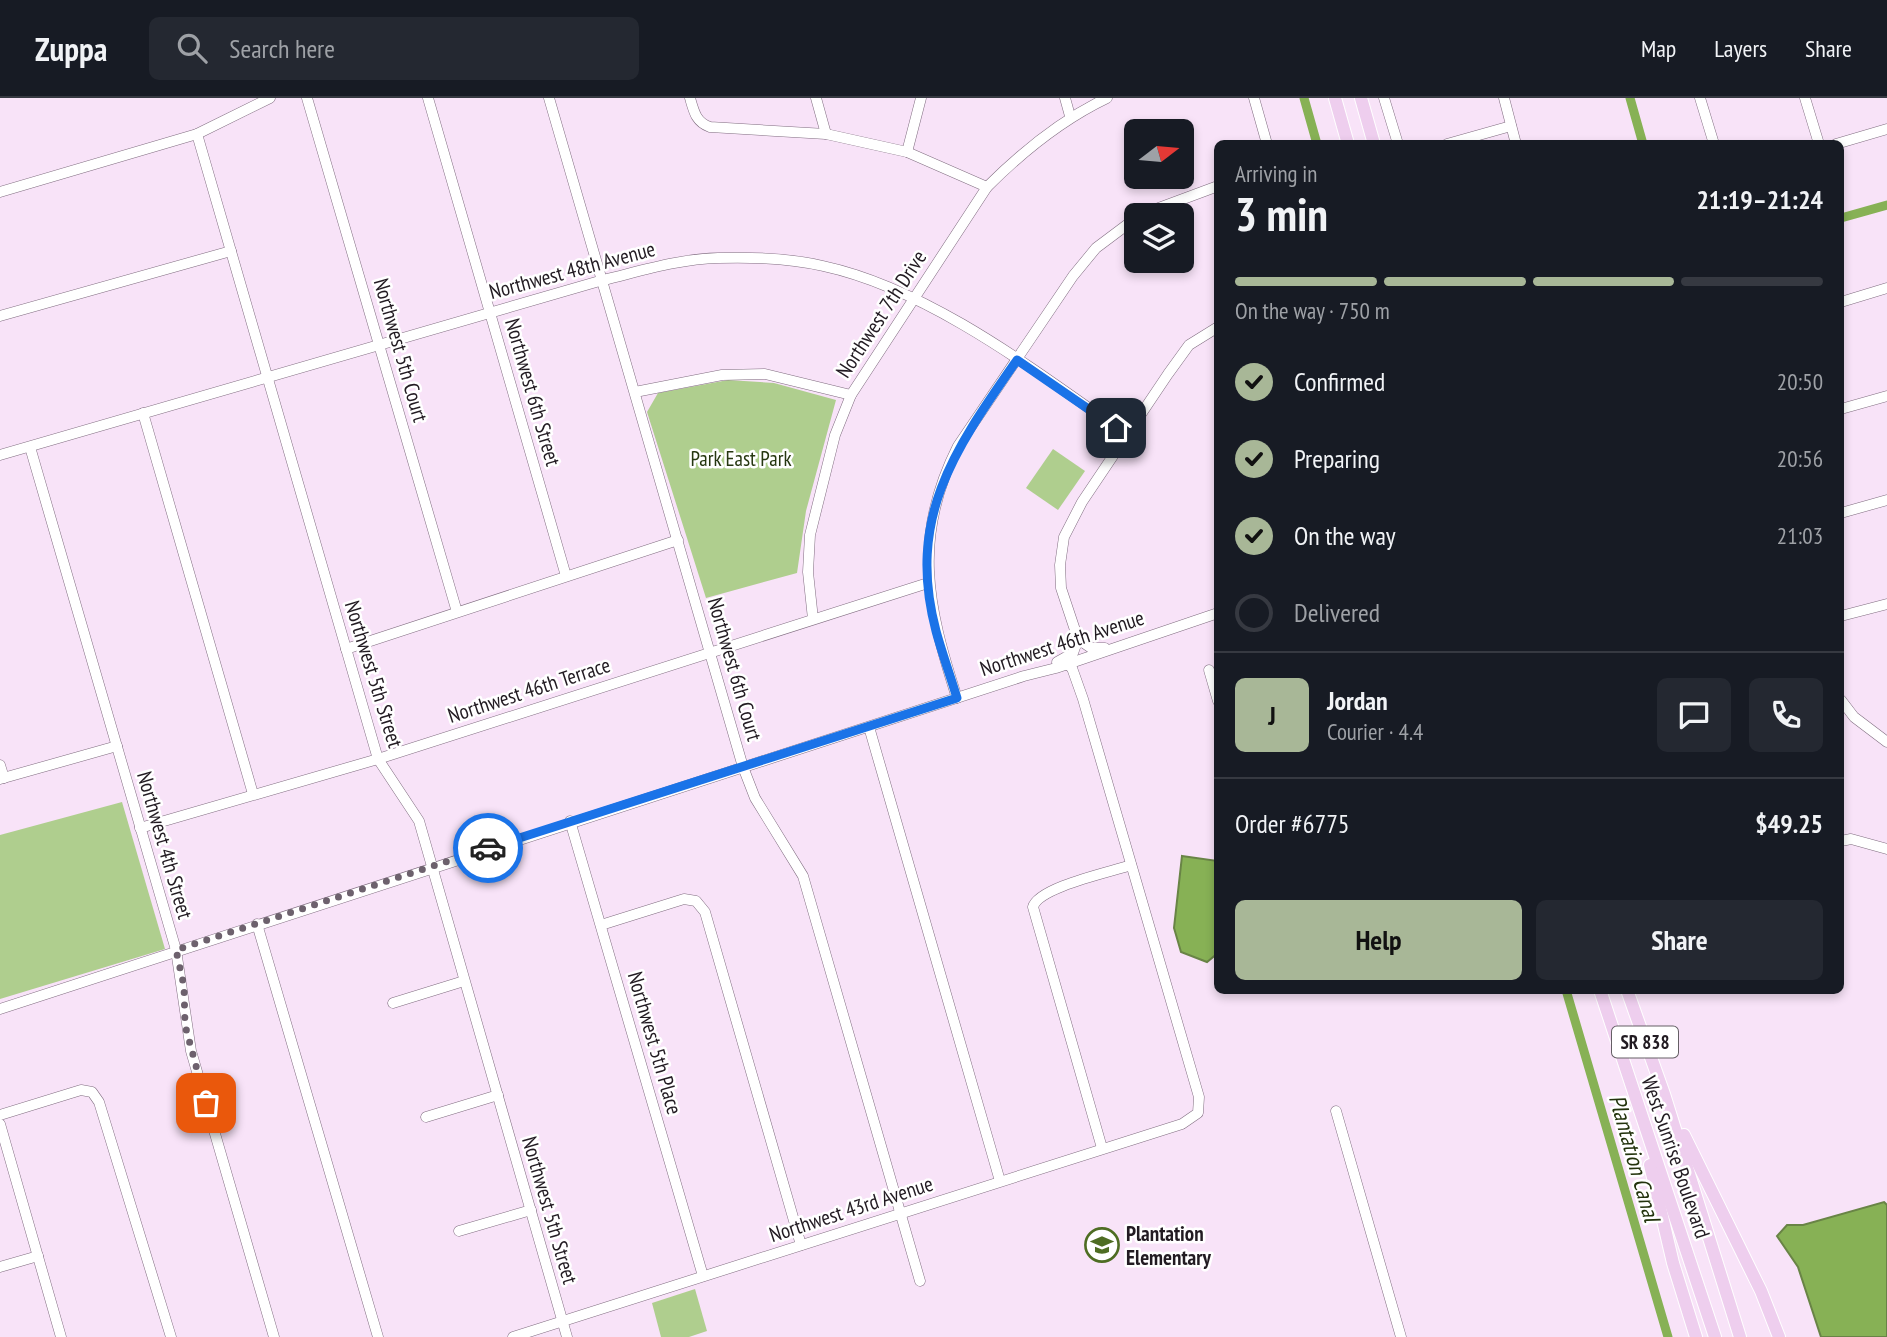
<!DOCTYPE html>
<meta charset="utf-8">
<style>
body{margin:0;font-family:"PT Sans Narrow",sans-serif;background:#242831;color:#f1f3f6;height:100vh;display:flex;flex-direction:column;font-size:26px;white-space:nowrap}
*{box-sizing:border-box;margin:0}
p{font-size:23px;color:#9ea1a6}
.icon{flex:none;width:38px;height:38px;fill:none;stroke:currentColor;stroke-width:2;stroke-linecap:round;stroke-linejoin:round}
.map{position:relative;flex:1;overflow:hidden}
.side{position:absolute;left:1214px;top:42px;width:630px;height:854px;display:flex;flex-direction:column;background:#171b24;border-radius:10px;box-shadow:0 4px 10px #0003}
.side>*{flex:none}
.needle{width:46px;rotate:74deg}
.fabs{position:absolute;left:1124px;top:21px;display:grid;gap:14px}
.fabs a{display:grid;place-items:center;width:70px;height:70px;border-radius:10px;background:#171b24;box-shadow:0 4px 10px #0003;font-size:35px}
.pin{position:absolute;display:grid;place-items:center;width:60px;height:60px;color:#fff;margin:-30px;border-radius:14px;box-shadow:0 4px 10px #0006}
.courier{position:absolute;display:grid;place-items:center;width:70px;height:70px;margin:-35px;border:5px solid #1a73e8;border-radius:50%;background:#fff;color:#222;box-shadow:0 2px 9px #0007}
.overview em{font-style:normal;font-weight:700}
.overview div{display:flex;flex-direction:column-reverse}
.overview{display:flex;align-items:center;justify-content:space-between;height:119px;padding:0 21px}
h1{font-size:46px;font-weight:700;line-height:52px}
.bar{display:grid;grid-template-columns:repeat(4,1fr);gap:10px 7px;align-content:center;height:84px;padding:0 21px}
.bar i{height:9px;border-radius:5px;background:#363941}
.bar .on{background:#a8b797}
.bar p{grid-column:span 4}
.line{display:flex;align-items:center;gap:18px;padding:0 21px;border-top:2px solid #363941}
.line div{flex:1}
.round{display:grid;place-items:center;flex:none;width:74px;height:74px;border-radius:10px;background:#242831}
ol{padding:0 21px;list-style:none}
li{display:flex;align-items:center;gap:21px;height:77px}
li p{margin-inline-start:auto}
li .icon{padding:7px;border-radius:50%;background:#a8b797;color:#111;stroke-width:4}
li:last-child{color:#9ea1a6}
li i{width:38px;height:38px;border:4px solid #363941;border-radius:50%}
.cta{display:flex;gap:14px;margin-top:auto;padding:14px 21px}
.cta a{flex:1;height:80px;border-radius:10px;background:#a8b797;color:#111;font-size:28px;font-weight:700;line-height:80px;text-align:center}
.cta a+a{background:#242831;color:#f1f3f6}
header{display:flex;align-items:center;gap:42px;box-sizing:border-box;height:98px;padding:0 35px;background:#171b24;border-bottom:2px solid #363941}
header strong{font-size:33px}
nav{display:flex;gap:38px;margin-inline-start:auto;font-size:24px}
.search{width:490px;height:63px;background:#242831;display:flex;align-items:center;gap:18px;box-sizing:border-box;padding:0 24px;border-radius:10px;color:#9ea1a6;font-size:26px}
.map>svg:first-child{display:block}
.green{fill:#afce8e}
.water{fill:#87b155;stroke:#698446;stroke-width:2}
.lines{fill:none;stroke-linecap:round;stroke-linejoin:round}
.canal{stroke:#87b155;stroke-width:9}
.minor-casing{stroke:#806d80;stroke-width:11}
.major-casing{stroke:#fff;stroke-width:14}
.minor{stroke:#fff;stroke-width:10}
.major{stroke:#eeceee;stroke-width:12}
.done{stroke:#6d616d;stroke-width:7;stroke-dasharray:0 12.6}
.route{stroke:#1a73e8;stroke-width:9}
.labels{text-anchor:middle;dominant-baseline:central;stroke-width:5;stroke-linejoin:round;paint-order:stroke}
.shield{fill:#fff;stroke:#645f64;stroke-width:2}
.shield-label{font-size:19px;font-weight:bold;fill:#221b22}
.street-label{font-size:21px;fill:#221b22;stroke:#fff}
.park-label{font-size:21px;fill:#263711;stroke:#fff}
.poi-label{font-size:21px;font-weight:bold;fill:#221b22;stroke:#fff;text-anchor:start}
.water-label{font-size:23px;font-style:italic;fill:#23330d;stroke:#fff}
</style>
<header>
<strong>Zuppa</strong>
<div class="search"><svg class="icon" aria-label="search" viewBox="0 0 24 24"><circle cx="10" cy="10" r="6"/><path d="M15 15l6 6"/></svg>Search here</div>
<nav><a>Map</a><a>Layers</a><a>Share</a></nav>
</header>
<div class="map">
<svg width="1887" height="1239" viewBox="0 0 1887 1239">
<rect width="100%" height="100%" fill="#f8e3f8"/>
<g class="green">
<polygon points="728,282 774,285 836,302 806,413 797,475 706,500 647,314 658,295"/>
<polygon points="1053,351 1085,373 1058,412 1026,390"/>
<polygon points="122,704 165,851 0,901 0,737"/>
<polygon points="695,1191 707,1233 689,1239 661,1239 652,1205"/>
</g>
<g class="water">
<polygon points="1182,758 1218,763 1218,855 1207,864 1181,854 1174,830"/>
<polygon points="1884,1104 1887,1107 1887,1239 1821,1239 1798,1169 1777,1138 1787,1127 1803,1127"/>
</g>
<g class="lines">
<g class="canal">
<polyline points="1304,0 1317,46"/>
<polyline points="1630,0 1643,46"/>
<polyline points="1841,120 1887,107"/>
<polyline points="1566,892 1668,1239"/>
</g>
<g class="minor-casing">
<g id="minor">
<polyline points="307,0 457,514"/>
<polyline points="428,0 566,478"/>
<polyline points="549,0 743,669 755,700 803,778 920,1183"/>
<path d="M690 0C694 14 696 24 710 29L826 36 907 54 987 89"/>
<polyline points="816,0 826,36"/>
<polyline points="1065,0 1070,18"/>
<polyline points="1254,0 1267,46"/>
<polyline points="1384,0 1398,46"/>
<polyline points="1504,0 1516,46"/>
<polyline points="1700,0 1714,46"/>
<polyline points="1805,0 1819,46"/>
<polyline points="197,36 378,661 419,723 567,1239"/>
<polyline points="1447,46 1511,28"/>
<polyline points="1836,46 1887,31"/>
<polyline points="907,54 921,0"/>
<polyline points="0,94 197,36 270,0"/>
<polyline points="1140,117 1218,88"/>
<polyline points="1841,204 1887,190"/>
<polyline points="0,218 231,153"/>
<polyline points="635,294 722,277 765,276 851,297"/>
<polyline points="1841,311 1887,298"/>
<polyline points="143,315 253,696"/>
<polyline points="30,349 176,852 191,953 274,1239"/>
<path d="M0 357 603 182C641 173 679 161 718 160 752 159 789 160 823 168 930 191 1038 275 1127 337"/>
<polyline points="1841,415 1887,402"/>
<polyline points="1841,518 1887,506"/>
<path d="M813 521 808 474 810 437 835 337 851 297 987 89C1023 53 1061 22 1107 0"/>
<polyline points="1105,550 1091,550 1078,541 1061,490 1060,467 1064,439 1082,404 1168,276 1189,247 1218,229"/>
<polyline points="346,551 678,442"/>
<polyline points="1057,564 1073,555 1078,541"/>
<polyline points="1209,572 1218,603"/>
<path d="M957 600C927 507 912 439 958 348L1073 178 1096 150 1136 120"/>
<polyline points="1841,602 1854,619 1887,644"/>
<polyline points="869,629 1000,1083"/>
<polyline points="0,667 4,680"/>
<polyline points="0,681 117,648"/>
<polyline points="570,723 703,1178"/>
<polyline points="140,730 378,661 928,485"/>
<polyline points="1841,743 1851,741 1887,751"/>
<polyline points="257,826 378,1239"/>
<polyline points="601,827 684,801 696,803 705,814 801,1147"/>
<polyline points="393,905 464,883"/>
<polyline points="0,911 1024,578 1056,570 1218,515"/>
<polyline points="1336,1013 1401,1239"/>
<polyline points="0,1017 81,992 92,994 99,1004 171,1239"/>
<polyline points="426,1019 498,997"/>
<polyline points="0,1026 61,1239"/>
<path d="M1102 1050 1033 809C1038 789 1111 774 1131 767"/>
<polyline points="459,1133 531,1112"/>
<polyline points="0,1169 38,1158"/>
<polyline points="513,1239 1182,1026 1198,1015 1199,999 1083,601 1072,570 1064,564"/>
</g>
</g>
<g class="major-casing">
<g id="major">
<polyline points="1335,0 1348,46"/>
<polyline points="1361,0 1374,46"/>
<polyline points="1600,892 1715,1239"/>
<polyline points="1627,892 1664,996 1740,1239"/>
<polyline points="1684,1037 1761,1193 1779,1239"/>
<polyline points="1650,1067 1673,1165 1696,1239"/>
</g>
</g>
<use href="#minor" class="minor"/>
<use href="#major" class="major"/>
</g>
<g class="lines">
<polyline class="done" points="206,1005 185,927 184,888 176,852 488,750"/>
<path class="route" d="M488 750 957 600C950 577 942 555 936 533 906 419 955 351 1017 262L1116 330"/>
</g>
<defs>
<g id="school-ring" transform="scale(1.75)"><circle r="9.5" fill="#fff" stroke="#4e6d23" stroke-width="1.5"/><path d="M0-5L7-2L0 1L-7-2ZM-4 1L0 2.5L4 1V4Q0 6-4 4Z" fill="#4e6d23"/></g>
</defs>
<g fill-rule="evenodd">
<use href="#school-ring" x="1102" y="1147"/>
</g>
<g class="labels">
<rect class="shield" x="1612" y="928.5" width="66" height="31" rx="5"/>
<g class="shield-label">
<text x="1645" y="944">SR 838</text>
</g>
<g class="street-label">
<text transform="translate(572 172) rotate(-15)">Northwest 48th Avenue</text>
<text transform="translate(881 216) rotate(-57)">Northwest 7th Drive</text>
<text transform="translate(401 252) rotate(74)">Northwest 5th Court</text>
<text transform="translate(533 294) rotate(74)">Northwest 6th Street</text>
<text transform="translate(1062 545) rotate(-18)">Northwest 46th Avenue</text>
<text transform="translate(735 571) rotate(74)">Northwest 6th Court</text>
<text transform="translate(374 576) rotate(73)">Northwest 5th Street</text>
<text transform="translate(529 592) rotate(-18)">Northwest 46th Terrace</text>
<text transform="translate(165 747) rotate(74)">Northwest 4th Street</text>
<text transform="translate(655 945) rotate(74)">Northwest 5th Place</text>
<text transform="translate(1676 1059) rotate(71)">West Sunrise Boulevard</text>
<text transform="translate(851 1111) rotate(-18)">Northwest 43rd Avenue</text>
<text transform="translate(550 1112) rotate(74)">Northwest 5th Street</text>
</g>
<g class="park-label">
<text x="741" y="360">Park East Park</text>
</g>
<g class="poi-label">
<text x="1126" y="1135">Plantation<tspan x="1126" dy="24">Elementary</tspan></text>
</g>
<g class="water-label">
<text transform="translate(1635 1060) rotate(74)">Plantation Canal</text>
</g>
</g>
</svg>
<div class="fabs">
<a><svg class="needle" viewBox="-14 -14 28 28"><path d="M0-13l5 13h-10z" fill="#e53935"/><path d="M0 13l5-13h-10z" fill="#9ea1a6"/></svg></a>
<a><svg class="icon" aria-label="layers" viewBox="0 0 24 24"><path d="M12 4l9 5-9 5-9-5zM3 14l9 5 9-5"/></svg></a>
</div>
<div class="pin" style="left:206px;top:1005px;background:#ea580c"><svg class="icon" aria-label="bag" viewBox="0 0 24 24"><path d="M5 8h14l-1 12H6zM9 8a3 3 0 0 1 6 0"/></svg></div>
<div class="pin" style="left:1116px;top:330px;background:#1f2937"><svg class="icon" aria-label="home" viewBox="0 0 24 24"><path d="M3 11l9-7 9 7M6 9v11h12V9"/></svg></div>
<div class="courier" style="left:488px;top:750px"><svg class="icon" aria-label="car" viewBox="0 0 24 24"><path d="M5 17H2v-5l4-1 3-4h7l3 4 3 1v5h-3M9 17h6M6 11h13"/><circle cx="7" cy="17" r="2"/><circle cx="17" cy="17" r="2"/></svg></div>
<section class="side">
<div class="overview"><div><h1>3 min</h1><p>Arriving in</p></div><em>21:19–21:24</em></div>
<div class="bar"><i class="on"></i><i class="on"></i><i class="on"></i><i></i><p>On the way · 750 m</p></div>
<ol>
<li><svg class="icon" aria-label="check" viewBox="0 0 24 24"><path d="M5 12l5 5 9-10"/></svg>Confirmed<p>20:50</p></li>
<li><svg class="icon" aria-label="check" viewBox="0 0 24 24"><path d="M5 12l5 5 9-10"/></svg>Preparing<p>20:56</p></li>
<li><svg class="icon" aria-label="check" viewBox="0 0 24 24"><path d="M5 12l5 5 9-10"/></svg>On the way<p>21:03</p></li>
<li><i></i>Delivered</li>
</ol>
<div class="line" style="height:126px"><b class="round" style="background:#a8b797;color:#111">J</b><div><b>Jordan</b><p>Courier · 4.4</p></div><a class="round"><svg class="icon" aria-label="chat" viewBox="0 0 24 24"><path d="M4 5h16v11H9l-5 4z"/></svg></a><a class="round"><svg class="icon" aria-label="phone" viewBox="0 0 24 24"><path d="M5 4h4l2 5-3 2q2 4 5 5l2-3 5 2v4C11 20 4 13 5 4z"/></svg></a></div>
<div class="line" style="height:91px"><div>Order #6775</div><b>$49.25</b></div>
<div class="cta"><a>Help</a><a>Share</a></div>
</section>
</div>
